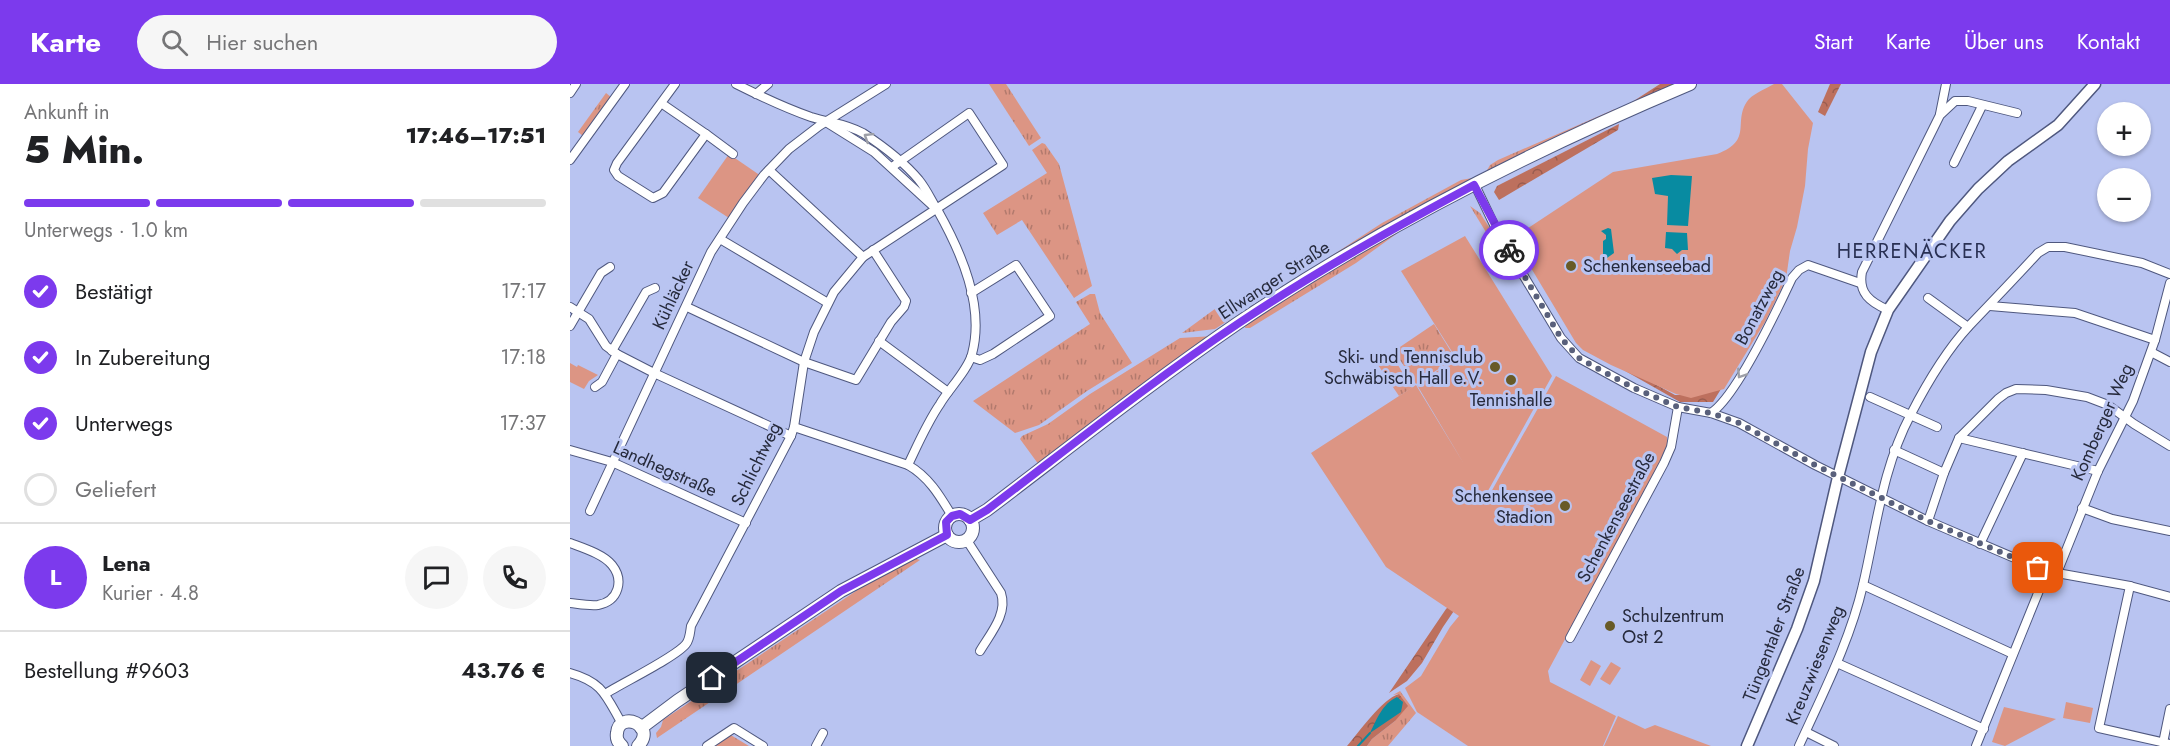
<!DOCTYPE html>
<html lang="de">
<meta charset="utf-8">
<style>
body{margin:0;font-family:Jost,sans-serif;background:#f6f6f6;color:#202124;height:100vh;display:flex;flex-direction:column;font-size:22px;white-space:nowrap}
*{box-sizing:border-box;margin:0}
p{font-size:20px;color:#757577}
.icon{flex:none;width:33px;height:33px;fill:none;stroke:currentColor;stroke-width:2;stroke-linecap:round;stroke-linejoin:round}
.map{position:relative;flex:1;overflow:hidden}
.sheet{display:flex;flex-direction:column;background:#fff;width:570px}
.sheet>*{flex:none}
.fabs{position:absolute;left:1527px;top:18px;display:grid;gap:12px}
.fabs a{display:grid;place-items:center;width:54px;height:54px;border-radius:50%;background:#fff;box-shadow:0 2px 4px #0004;font-size:30px}
.pin{position:absolute;display:grid;place-items:center;width:51px;height:51px;color:#fff;margin:-26px;border-radius:12px;box-shadow:0 3px 9px #0006}
.courier{position:absolute;display:grid;place-items:center;width:60px;height:60px;margin:-30px;border:4px solid #7c3aed;border-radius:50%;background:#fff;color:#222;box-shadow:0 2px 8px #0007}
.head em{font-style:normal;font-weight:800}
.head div{display:flex;flex-direction:column-reverse}
.head{display:flex;align-items:center;justify-content:space-between;height:102px;padding:0 24px}
h1{font-size:39px;font-weight:800;line-height:45px}
.bar{display:grid;grid-template-columns:repeat(4,1fr);gap:9px 6px;align-content:center;height:72px;padding:0 24px}
.bar i{height:8px;border-radius:4px;background:#e0e0e0}
.bar .active{background:#7c3aed}
.bar p{grid-column:span 4}
.line{display:flex;align-items:center;gap:15px;padding:0 24px;border-top:2px solid #e0e0e0}
.line div{flex:1}
.round{display:grid;place-items:center;flex:none;width:63px;height:63px;border-radius:32px;background:#f6f6f6}
ol{padding:0 24px;list-style:none}
li{display:flex;align-items:center;gap:18px;height:66px}
li p{margin-inline-start:auto}
li .icon{padding:6px;border-radius:50%;background:#7c3aed;color:#fff;stroke-width:4}
li:last-child{color:#757577}
li i{width:33px;height:33px;border:3px solid #e0e0e0;border-radius:50%}
header{display:flex;align-items:center;gap:36px;box-sizing:border-box;height:84px;padding:0 30px;background:#7c3aed;color:#fff}
header strong{font-size:28px}
nav{display:flex;gap:33px;margin-inline-start:auto;font-size:21px}
.search{width:420px;height:54px;background:#f6f6f6;display:flex;align-items:center;gap:15px;box-sizing:border-box;padding:0 21px;border-radius:33px;color:#757577;font-size:22px}
main{display:flex;flex:1;min-height:0}
.map>svg:first-child{display:block}
.grass{fill:url(#grass-tufts)}
.forest{fill:url(#forest-crowns)}
.green{fill:#dc9584}
.water{fill:#088ba1}
.lines{fill:none;stroke-linecap:round;stroke-linejoin:round}
.stream{stroke:#088ba1;stroke-width:2}
.minor-casing{stroke:#4f587f;stroke-width:10}
.tertiary-casing{stroke:#4f587f;stroke-width:13}
.secondary-casing{stroke:#4f587f;stroke-width:14}
.minor{stroke:#fff;stroke-width:8}
.tertiary{stroke:#fff;stroke-width:10}
.secondary{stroke:#fff;stroke-width:12}
.oneway{stroke:#9d9fa7}
.done{stroke:#59607b;stroke-width:6;stroke-dasharray:0 10.8}
.route{stroke:#7c3aed;stroke-width:8}
.poi-dot{fill:#685a27;stroke:#b9c4f1;stroke-width:2}
.labels{text-anchor:middle;dominant-baseline:central;stroke-width:6;stroke-linejoin:round;paint-order:stroke}
.poi-label{font-size:18px;fill:#262a3c;stroke:#b9c4f1;text-anchor:start}
.street-label{font-size:18px;fill:#262a3c;stroke:#b9c4f1}
.neighbourhood-label{font-size:20px;letter-spacing:1.5px;fill:#293053;stroke:#b9c4f1}
</style>
<header>
<strong>Karte</strong>
<div class="search"><svg class="icon" aria-label="search" viewBox="0 0 24 24"><circle cx="10" cy="10" r="6"/><path d="M15 15l6 6"/></svg>Hier suchen</div>
<nav><a>Start</a><a>Karte</a><a>Über uns</a><a>Kontakt</a></nav>
</header>
<main>
<section class="sheet">
<div class="head"><div><h1>5 Min.</h1><p>Ankunft in</p></div><em>17:46–17:51</em></div>
<div class="bar"><i class="active"></i><i class="active"></i><i class="active"></i><i></i><p>Unterwegs · 1.0 km</p></div>
<ol>
<li><svg class="icon" aria-label="check" viewBox="0 0 24 24"><path d="M5 12l5 5 9-10"/></svg>Bestätigt<p>17:17</p></li>
<li><svg class="icon" aria-label="check" viewBox="0 0 24 24"><path d="M5 12l5 5 9-10"/></svg>In Zubereitung<p>17:18</p></li>
<li><svg class="icon" aria-label="check" viewBox="0 0 24 24"><path d="M5 12l5 5 9-10"/></svg>Unterwegs<p>17:37</p></li>
<li><i></i>Geliefert</li>
</ol>
<div class="line" style="height:108px"><b class="round" style="background:#7c3aed;color:#fff">L</b><div><b>Lena</b><p>Kurier · 4.8</p></div><a class="round"><svg class="icon" aria-label="chat" viewBox="0 0 24 24"><path d="M4 5h16v11H9l-5 4z"/></svg></a><a class="round"><svg class="icon" aria-label="phone" viewBox="0 0 24 24"><path d="M5 4h4l2 5-3 2q2 4 5 5l2-3 5 2v4C11 20 4 13 5 4z"/></svg></a></div>
<div class="line" style="height:78px"><div>Bestellung #9603</div><b>43.76 €</b></div>
</section>
<div class="map">
<svg width="1600" height="662" viewBox="0 0 1600 662">
<defs>
<pattern id="grass-tufts" width="24" height="20" patternUnits="userSpaceOnUse" patternTransform="scale(1.5)"><rect width="24" height="20" fill="#dc9584"/><path d="M3 7l-1-3M5 7V3M7 7l1-3M15 17l-1-3M17 17v-4M19 17l1-3" fill="none" stroke="#b27a6d"/></pattern>
<pattern id="forest-crowns" width="20" height="18" patternUnits="userSpaceOnUse" patternTransform="scale(1.5)"><rect width="20" height="18" fill="#bd705e"/><path d="M2 6a3 3 0 1 1 6 0M12 15a3 3 0 1 1 6 0" fill="none" stroke="#995c4f"/></pattern>
</defs>
<rect width="100%" height="100%" fill="#b9c4f1"/>
<g class="grass">
<polygon points="419,0 436,0 471,54 459,62"/>
<polygon points="36,9 41,13 13,52 8,48"/>
<polygon points="1045,25 1044,28 916,88 920,81 928,76"/>
<polygon points="472,59 475,60 489,80 522,202 504,214 452,136 427,151 413,129 477,89 462,66"/>
<polygon points="908,93 669,232 812,139 891,96"/>
<polygon points="900,122 910,129 928,157 922,158"/>
<polygon points="829,148 786,179 680,244 675,244 676,240 748,194 818,152"/>
<polygon points="520,210 525,210 530,229 562,279 517,307 469,341 445,349 403,317 520,240 506,218"/>
<polygon points="653,219 662,234 645,245 612,249"/>
<polygon points="864,240 885,274 846,300 824,267"/>
<polygon points="644,252 469,381 450,355 452,352 478,340 520,310 610,254"/>
<polygon points="820,268 842,304 829,312 806,278"/>
<polygon points="344,474 350,476 87,654 86,649 91,643 93,636 298,499"/>
<polygon points="830,607 846,629 818,662 797,662 802,655 825,637 829,610 823,611"/>
<polygon points="159,650 179,662 141,662"/>
</g>
<g class="forest">
<polygon points="1090,0 1108,0 1059,20"/>
<polygon points="1260,0 1271,0 1255,32 1248,28"/>
<polygon points="1049,40 1048,46 929,116 924,108 927,102"/>
<polygon points="1177,263 1143,318 1110,318 1050,284 1052,282 1105,311 1119,311"/>
<polygon points="905,496 873,543 852,579 837,597 819,609 876,525"/>
<path d="M829 610 838 622 825 637 802 655 797 662H777C789 648 812 615 829 610Z"/>
</g>
<g class="green">
<path d="M1204 0H1212L1243 39 1238 65 1235 102 1227 143 1220 167 1216 195 1195 238 1154 305 1121 314 1106 310 1041 281 1013 266 1006 259 943 154 1043 88 1147 70C1185 56 1161 37 1179 15 1185 9 1197 4 1204 0Z"/>
<polygon points="159,70 191,92 159,134 128,114"/>
<polygon points="895,152 982,292 914,414 916,417 986,292 1097,353 1097,365 978,587 980,598 1046,632 1033,662 898,662 847,628 835,604 851,592 880,543 889,532 816,483 741,369 846,301 894,380 847,301 886,274 831,187"/>
<polygon points="0,279 7,283 8,281 28,291 19,297 14,305 0,298"/>
<polygon points="1021,576 1031,582 1020,602 1010,596"/>
<polygon points="1041,578 1051,584 1040,601 1030,595"/>
<polygon points="1496,618 1523,624 1520,639 1493,634"/>
<polygon points="1434,623 1486,635 1435,662 1422,658"/>
<polygon points="1048,632 1075,645 1085,641 1141,662 1034,662"/>
</g>
<g class="water">
<polygon points="1101,91 1122,92 1118,142 1097,141 1098,112 1085,110 1082,94"/>
<polygon points="1038,144 1041,145 1044,169 1037,174 1033,170 1033,157 1036,155 1036,151 1031,147"/>
<polygon points="1096,148 1117,149 1118,166 1112,166 1107,170 1102,165 1095,164"/>
<path d="M827 613 833 618 831 628 800 649C807 635 812 620 827 613Z"/>
</g>
<g class="lines">
<polyline class="stream" points="788,662 800,649"/>
<g class="minor-casing">
<g id="minor">
<path d="M166 0C190 12 215 24 241 33 260 39 275 39 293 49 313 62 333 77 349 96 357 106 361 116 368 127 391 168 415 222 402 270 398 286 378 306 370 320 357 339 348 360 338 381"/>
<polyline points="0,9 6,0"/>
<polyline points="186,10 198,0"/>
<polyline points="91,19 136,50 93,109 83,114 48,92 44,86 47,79 105,0"/>
<polyline points="1370,30 1376,0"/>
<polyline points="256,38 304,68 363,122"/>
<polyline points="136,50 163,70"/>
<polyline points="0,76 55,0"/>
<polyline points="1384,79 1412,22"/>
<polyline points="199,86 293,173"/>
<polyline points="905,101 928,149 991,254 1009,274 1064,304 1108,323 1141,329 1169,339 1245,381 1358,437 1468,484 1487,489 1560,502 1600,513"/>
<polyline points="150,155 258,219"/>
<polyline points="1358,214 1398,243"/>
<polyline points="1420,222 1505,229 1585,256"/>
<polyline points="0,223 19,235 36,262 47,270 84,289 221,352"/>
<polyline points="117,223 234,278 286,296 321,238 334,223 336,217 303,166"/>
<path d="M1318 226C1300 218 1288 209 1292 188L1370 31 1385 17H1398L1447 29"/>
<polyline points="0,242 31,189 40,183"/>
<polyline points="309,257 378,308"/>
<polyline points="42,267 76,208 85,204"/>
<polyline points="1581,268 1600,278"/>
<polyline points="401,273 410,276 423,270 480,232 446,181 401,209"/>
<polyline points="25,303 32,298 47,270"/>
<polyline points="1300,313 1367,343"/>
<path d="M1141 329C1167 312 1208 224 1222 194L1229 186 1238 181 1290 199"/>
<path d="M224 343 338 381C359 393 370 412 382 432"/>
<polyline points="1389,354 1528,387"/>
<polyline points="0,366 42,378 176,439"/>
<polyline points="1324,366 1374,389"/>
<polyline points="1512,424 1542,435 1600,447"/>
<polyline points="20,427 141,168 173,119 194,91 219,65 249,42 316,0"/>
<polyline points="1358,437 1374,389 1389,354 1428,315 1436,309 1446,305 1476,306 1517,313 1538,321 1564,340 1600,362"/>
<path d="M396 455 431 509C438 530 420 550 410 567"/>
<path d="M0 459C13 464 33 470 42 481 54 496 49 517 28 521 19 522 9 520 0 519"/>
<polyline points="1410,460 1453,369"/>
<polyline points="1487,489 1528,387 1563,317 1585,256 1600,199"/>
<polyline points="1293,501 1443,570"/>
<polyline points="1560,502 1529,644 1600,660"/>
<polyline points="1000,554 1094,379 1101,363 1108,323"/>
<polyline points="1267,579 1414,645"/>
<path d="M0 589C33 598 36 612 52 640"/>
<path d="M35 610C52 599 106 573 116 560 120 555 120 548 121 542L221 352 224 343 234 278 244 248 264 208 293 173 433 81 399 29 322 83"/>
<polyline points="1236,648 1264,662"/>
<polyline points="1593,659 1600,625"/>
<polyline points="137,662 164,644 193,662"/>
<polyline points="246,662 253,649"/>
<path d="M1229 662C1253 609 1280 557 1293 501 1307 441 1312 385 1341 330 1357 299 1375 268 1399 242 1422 218 1445 194 1468 169L1478 163H1495L1572 179 1600 190"/>
<polyline points="1406,662 1477,487"/>
</g>
</g>
<g class="tertiary-casing">
<polyline id="tertiary" points="1177,662 1227,545 1244,497 1268,393 1301,268 1318,226 1380,137 1408,105 1438,77 1488,41 1525,0"/>
</g>
<g class="secondary-casing">
<g id="secondary">
<circle cx="389" cy="444" r="14"/>
<path d="M400 436 417 426C500 363 582 298 668 239 809 144 963 66 1120 0"/>
<polyline points="71,644 107,617 271,507 377,451"/>
<path d="M52 662C48 658 46 655 47 649 49 626 88 641 68 662"/>
</g>
</g>
<use href="#minor" class="minor"/>
<use href="#tertiary" class="tertiary"/>
<use href="#secondary" class="secondary"/>
</g>
<defs><path id="oneway-chevron" d="M-2-3.5L2.5 0L-2 3.5" fill="none" stroke-width="1.6" stroke-linecap="round" stroke-linejoin="round" transform="scale(1.5)"/></defs>
<g class="oneway">
<use href="#oneway-chevron" transform="translate(298 53) rotate(-148)"/>
<use href="#oneway-chevron" transform="translate(1171 290) rotate(123)"/>
</g>
<g class="lines">
<polyline class="done" points="939,166 991,254 1009,274 1023,282 1064,304 1108,323 1141,329 1169,339 1245,381 1358,437 1468,484"/>
<path class="route" d="M142 594 271 507 377 451 376 438 382 432 390 430 400 436 417 426C500 363 582 297 669 239 745 188 824 144 904 101L939 166"/>
</g>
<g class="poi-dot">
<circle cx="1001" cy="182" r="6"/>
<circle cx="925" cy="283" r="6"/>
<circle cx="941" cy="296" r="6"/>
<circle cx="995" cy="422" r="6"/>
<circle cx="1040" cy="542" r="6"/>
</g>
<g class="labels">
<g class="poi-label">
<text x="1013" y="182">Schenkenseebad</text>
<text x="913" y="273" text-anchor="end">Ski- und Tennisclub<tspan x="913" dy="21">Schwäbisch Hall e.V.</tspan></text>
<text x="941" y="316" text-anchor="middle">Tennishalle</text>
<text x="983" y="412" text-anchor="end">Schenkensee<tspan x="983" dy="21">Stadion</tspan></text>
<text x="1052" y="532">Schulzentrum<tspan x="1052" dy="21">Ost 2</tspan></text>
</g>
<g class="street-label">
<text transform="translate(704 196) rotate(-33)">Ellwanger Straße</text>
<text transform="translate(103 211) rotate(-65)">Kühläcker</text>
<text transform="translate(1189 223) rotate(-62)">Bonatzweg</text>
<text transform="translate(1532 338) rotate(-66)">Komberger Weg</text>
<text transform="translate(186 380) rotate(-64)">Schlichtweg</text>
<text transform="translate(95 385) rotate(24)">Landhegstraße</text>
<text transform="translate(1046 433) rotate(-62)">Schenkenseestraße</text>
<text transform="translate(1204 550) rotate(-69)">Tüngentaler Straße</text>
<text transform="translate(1245 581) rotate(-68)">Kreuzwiesenweg</text>
</g>
<g class="neighbourhood-label">
<text x="1342" y="167">HERRENÄCKER</text>
</g>
</g>
</svg>
<div class="fabs">
<a>+</a>
<a>−</a>
</div>
<div class="pin" style="left:1468px;top:484px;background:#ea580c"><svg class="icon" aria-label="bag" viewBox="0 0 24 24"><path d="M5 8h14l-1 12H6zM9 8a3 3 0 0 1 6 0"/></svg></div>
<div class="pin" style="left:142px;top:594px;background:#1f2937"><svg class="icon" aria-label="home" viewBox="0 0 24 24"><path d="M3 11l9-7 9 7M6 9v11h12V9"/></svg></div>
<div class="courier" style="left:939px;top:166px"><svg class="icon" aria-label="bike" viewBox="0 0 24 24"><circle cx="6" cy="16" r="4"/><circle cx="18" cy="16" r="4"/><path d="M6 16l4-8h5l3 8M10 8l3 8H6M13 5h3"/></svg></div>
</div>
</main>
